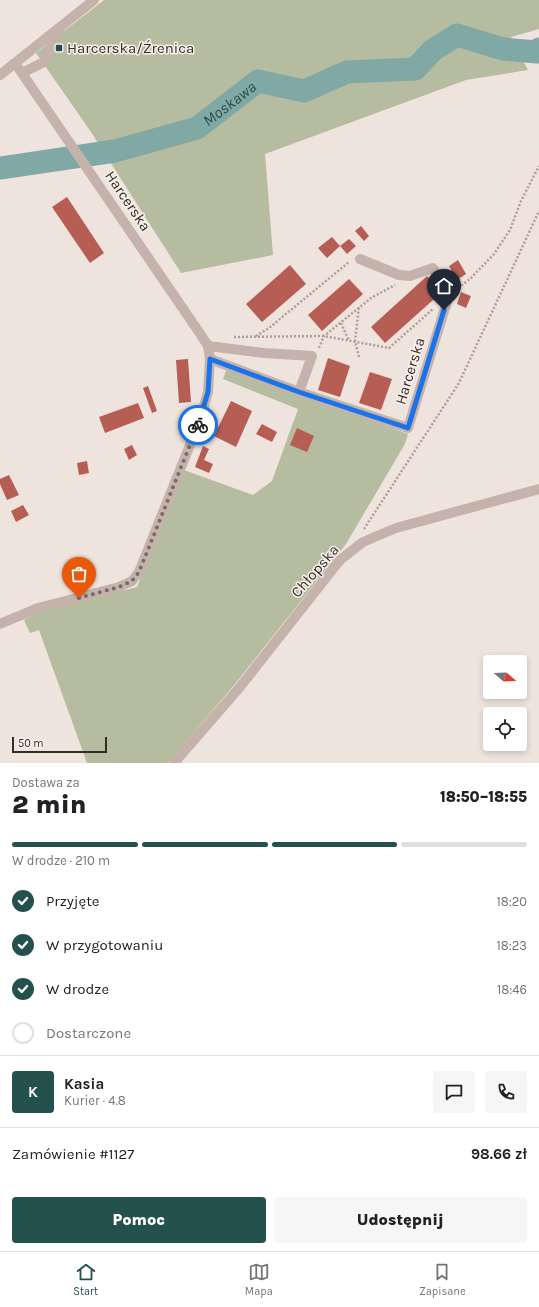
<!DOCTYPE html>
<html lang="pl">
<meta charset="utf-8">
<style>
body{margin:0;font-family:Karla,sans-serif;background:#f6f6f6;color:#202124;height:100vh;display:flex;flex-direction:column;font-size:15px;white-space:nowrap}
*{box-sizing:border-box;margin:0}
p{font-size:13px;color:#757577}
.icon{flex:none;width:22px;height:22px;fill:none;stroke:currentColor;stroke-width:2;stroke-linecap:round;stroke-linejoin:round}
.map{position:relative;height:763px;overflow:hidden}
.sheet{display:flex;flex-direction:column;background:#fff;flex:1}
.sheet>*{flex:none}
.needle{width:26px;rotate:109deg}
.buttons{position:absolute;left:483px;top:655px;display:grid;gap:8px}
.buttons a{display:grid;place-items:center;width:44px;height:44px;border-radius:4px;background:#fff;box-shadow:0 2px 6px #0003;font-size:20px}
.scale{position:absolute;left:12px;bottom:10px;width:95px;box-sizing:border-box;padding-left:4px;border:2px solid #342b29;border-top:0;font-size:11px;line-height:14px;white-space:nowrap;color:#342b29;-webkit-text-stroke:3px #f7efe9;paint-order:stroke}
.pin{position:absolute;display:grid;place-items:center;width:34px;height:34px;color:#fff;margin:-41px -17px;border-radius:50% 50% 50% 0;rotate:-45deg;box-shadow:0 0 4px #0007}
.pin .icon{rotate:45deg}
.courier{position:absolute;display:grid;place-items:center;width:40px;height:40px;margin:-20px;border:3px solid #1a73e8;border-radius:50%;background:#fff;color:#222;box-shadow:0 1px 5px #0007}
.headline em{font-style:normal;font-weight:800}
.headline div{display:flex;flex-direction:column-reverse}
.headline{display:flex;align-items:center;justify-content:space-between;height:68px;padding:0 12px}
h1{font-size:26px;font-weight:800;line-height:30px}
.bar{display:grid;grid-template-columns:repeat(4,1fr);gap:6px 4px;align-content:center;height:48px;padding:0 12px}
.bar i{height:5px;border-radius:3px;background:#e0e0e0}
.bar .on{background:#24504d}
.bar p{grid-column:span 4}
.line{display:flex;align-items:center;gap:10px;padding:0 12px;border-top:1px solid #e0e0e0}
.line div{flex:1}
.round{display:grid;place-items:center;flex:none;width:42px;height:42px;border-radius:4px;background:#f6f6f6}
ol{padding:0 12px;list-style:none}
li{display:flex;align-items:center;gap:12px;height:44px}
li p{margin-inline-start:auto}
li .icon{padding:4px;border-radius:50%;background:#24504d;color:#fff;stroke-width:4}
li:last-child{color:#757577}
li i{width:22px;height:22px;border:2px solid #e0e0e0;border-radius:50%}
.action{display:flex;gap:8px;margin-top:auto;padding:8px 12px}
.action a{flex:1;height:46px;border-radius:4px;background:#24504d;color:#fff;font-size:16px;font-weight:800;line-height:46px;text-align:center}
.action a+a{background:#f6f6f6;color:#202124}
.tabs{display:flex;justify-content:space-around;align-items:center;height:56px;border-top:1px solid #e0e0e0;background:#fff;font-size:11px;color:#757577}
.tabs a{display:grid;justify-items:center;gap:2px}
.tabs .on{color:#24504d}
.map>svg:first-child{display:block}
.green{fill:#b6bc9f}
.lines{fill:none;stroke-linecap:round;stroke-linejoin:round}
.river{stroke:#80a8a4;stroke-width:23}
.building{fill:#b65d54}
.path{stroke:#b19d95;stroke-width:2.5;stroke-dasharray:2 2;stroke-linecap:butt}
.minor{stroke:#c5b3ab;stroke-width:10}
.done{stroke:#756c68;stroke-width:4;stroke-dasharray:0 7.2}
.route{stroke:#1a73e8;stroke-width:5}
.poi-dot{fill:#24504d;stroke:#f7efe9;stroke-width:1.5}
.labels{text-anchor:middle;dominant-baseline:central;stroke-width:3;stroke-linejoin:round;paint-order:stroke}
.poi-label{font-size:15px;fill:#342b29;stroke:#f7efe9;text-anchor:start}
.street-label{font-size:15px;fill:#342b29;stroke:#f7efe9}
.water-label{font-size:16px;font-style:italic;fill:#24504d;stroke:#f7efe9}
</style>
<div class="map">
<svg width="539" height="763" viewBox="0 0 539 763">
<rect width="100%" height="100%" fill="#efe4dd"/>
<g class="green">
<polygon points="104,0 539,0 539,29 511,37 528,70 466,80 265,154 273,255 181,273 91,132 36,53"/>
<polygon points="227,368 408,434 405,444 346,544 235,684 168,763 87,763 39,630 30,633 24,620 37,613 137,587 184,470 253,495 272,481 298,409 223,379"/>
</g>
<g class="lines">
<path class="river" id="s1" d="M0 168 115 151 197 128 258 81 304 91 347 72 415 69 433 50 457 35 503 49 537 52 539 49"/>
</g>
<g class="building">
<polygon points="67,197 104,253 90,263 52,207"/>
<polygon points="361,226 369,236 364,241 355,231"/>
<polygon points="332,237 340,246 327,258 318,248"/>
<polygon points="349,239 356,246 347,254 340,246"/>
<polygon points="458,260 466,274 457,280 449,266"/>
<polygon points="290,265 306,284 262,322 246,304"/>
<polygon points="427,276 442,292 385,343 371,327"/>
<polygon points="349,279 363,294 322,331 308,315"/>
<polygon points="461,292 471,296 466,308 457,304"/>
<polygon points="328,358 350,366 340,397 318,390"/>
<polygon points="188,359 191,402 179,403 176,360"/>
<polygon points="370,372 392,379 381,410 359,403"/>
<polygon points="148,386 157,411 152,413 143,388"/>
<polygon points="231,401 252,411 236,447 214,436"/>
<polygon points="138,403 144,418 105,433 99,417"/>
<polygon points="262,424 277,432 272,442 256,434"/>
<polygon points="297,428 314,436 307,452 290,445"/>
<polygon points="132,445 137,455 129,460 124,449"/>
<polygon points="203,446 209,449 204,460 213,464 209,473 195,467"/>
<polygon points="87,461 89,473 79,475 77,463"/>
<polygon points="9,475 19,495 7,500 0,484 0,479"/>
<polygon points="23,505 29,515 16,522 11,511"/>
</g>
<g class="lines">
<g class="path">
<polyline points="458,288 470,279 494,254 510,230 521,201 539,166"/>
<polyline points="341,323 349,341"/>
<polyline points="256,336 269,328 349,262"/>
<polyline points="234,337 324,336 389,348 433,309"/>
<polyline points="319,348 324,336 371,298 395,285"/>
<polyline points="359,357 355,341 359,307"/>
<polyline points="364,529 459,383 539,211"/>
</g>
<g class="minor">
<polyline points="22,73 44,62 60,28"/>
<polyline points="0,75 94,0"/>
<polyline points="208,346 264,353 312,356 299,392"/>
<polyline points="210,359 299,392 408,428 449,295 433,268 410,276 399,275 360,259"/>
<polyline points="0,624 38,608 119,587 132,581 139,572 200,420 208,392 210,359 208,346 201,335 15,63"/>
<polyline points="174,763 240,687 340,560 363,542 396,528 539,489"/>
</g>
</g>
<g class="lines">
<polyline class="done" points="79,598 119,587 132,581 139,572 198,425"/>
<polyline class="route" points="198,425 208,392 210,359 299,392 408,428 444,310"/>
</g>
<rect class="poi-dot" x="55" y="44" width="8" height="8" rx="2"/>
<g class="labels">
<g class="poi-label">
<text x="67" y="48">Harcerska/Źrenica</text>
</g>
<g class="street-label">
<text transform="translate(128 201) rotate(56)">Harcerska</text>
<text transform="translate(410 371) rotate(-73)">Harcerska</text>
<text transform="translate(315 571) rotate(-49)">Chłopska</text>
</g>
<g class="water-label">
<text stroke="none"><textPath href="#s1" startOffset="242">Moskawa</textPath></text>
</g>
</g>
</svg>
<div class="buttons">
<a><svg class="needle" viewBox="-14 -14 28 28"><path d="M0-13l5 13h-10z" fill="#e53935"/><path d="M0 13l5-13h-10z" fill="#757577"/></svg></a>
<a><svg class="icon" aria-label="locate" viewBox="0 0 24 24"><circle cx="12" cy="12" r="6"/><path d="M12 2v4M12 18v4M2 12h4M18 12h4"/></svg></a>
</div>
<div class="scale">50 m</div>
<div class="pin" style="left:79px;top:598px;background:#ea580c"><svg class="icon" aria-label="bag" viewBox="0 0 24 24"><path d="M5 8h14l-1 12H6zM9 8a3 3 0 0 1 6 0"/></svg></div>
<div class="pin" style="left:444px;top:310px;background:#1f2937"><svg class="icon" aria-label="home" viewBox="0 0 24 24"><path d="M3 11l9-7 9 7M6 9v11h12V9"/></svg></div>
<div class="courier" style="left:198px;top:425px"><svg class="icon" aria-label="bike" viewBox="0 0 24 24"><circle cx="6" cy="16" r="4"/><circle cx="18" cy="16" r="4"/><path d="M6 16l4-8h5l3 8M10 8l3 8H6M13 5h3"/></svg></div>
</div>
<section class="sheet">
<div class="headline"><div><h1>2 min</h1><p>Dostawa za</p></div><em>18:50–18:55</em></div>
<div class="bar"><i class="on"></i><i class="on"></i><i class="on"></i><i></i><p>W drodze · 210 m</p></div>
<ol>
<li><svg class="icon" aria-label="check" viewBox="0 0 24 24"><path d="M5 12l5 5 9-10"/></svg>Przyjęte<p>18:20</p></li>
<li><svg class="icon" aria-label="check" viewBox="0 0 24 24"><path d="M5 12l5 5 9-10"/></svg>W przygotowaniu<p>18:23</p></li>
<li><svg class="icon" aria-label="check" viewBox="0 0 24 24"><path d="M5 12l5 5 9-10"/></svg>W drodze<p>18:46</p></li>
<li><i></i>Dostarczone</li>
</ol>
<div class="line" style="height:72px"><b class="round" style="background:#24504d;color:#fff">K</b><div><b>Kasia</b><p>Kurier · 4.8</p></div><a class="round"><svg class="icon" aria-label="chat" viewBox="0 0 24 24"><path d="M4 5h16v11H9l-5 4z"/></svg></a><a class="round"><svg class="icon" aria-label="phone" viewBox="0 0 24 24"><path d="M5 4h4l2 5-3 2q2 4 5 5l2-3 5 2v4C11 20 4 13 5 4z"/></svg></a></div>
<div class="line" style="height:52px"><div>Zamówienie #1127</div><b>98.66 zł</b></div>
<div class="action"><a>Pomoc</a><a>Udostępnij</a></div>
</section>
<nav class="tabs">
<a class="on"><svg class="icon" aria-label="home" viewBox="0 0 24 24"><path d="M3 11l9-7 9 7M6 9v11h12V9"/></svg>Start</a>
<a><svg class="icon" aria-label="map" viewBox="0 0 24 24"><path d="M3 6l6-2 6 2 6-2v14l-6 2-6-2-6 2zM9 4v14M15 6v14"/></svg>Mapa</a>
<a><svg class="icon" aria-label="saved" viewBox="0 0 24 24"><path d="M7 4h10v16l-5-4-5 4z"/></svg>Zapisane</a>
</nav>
